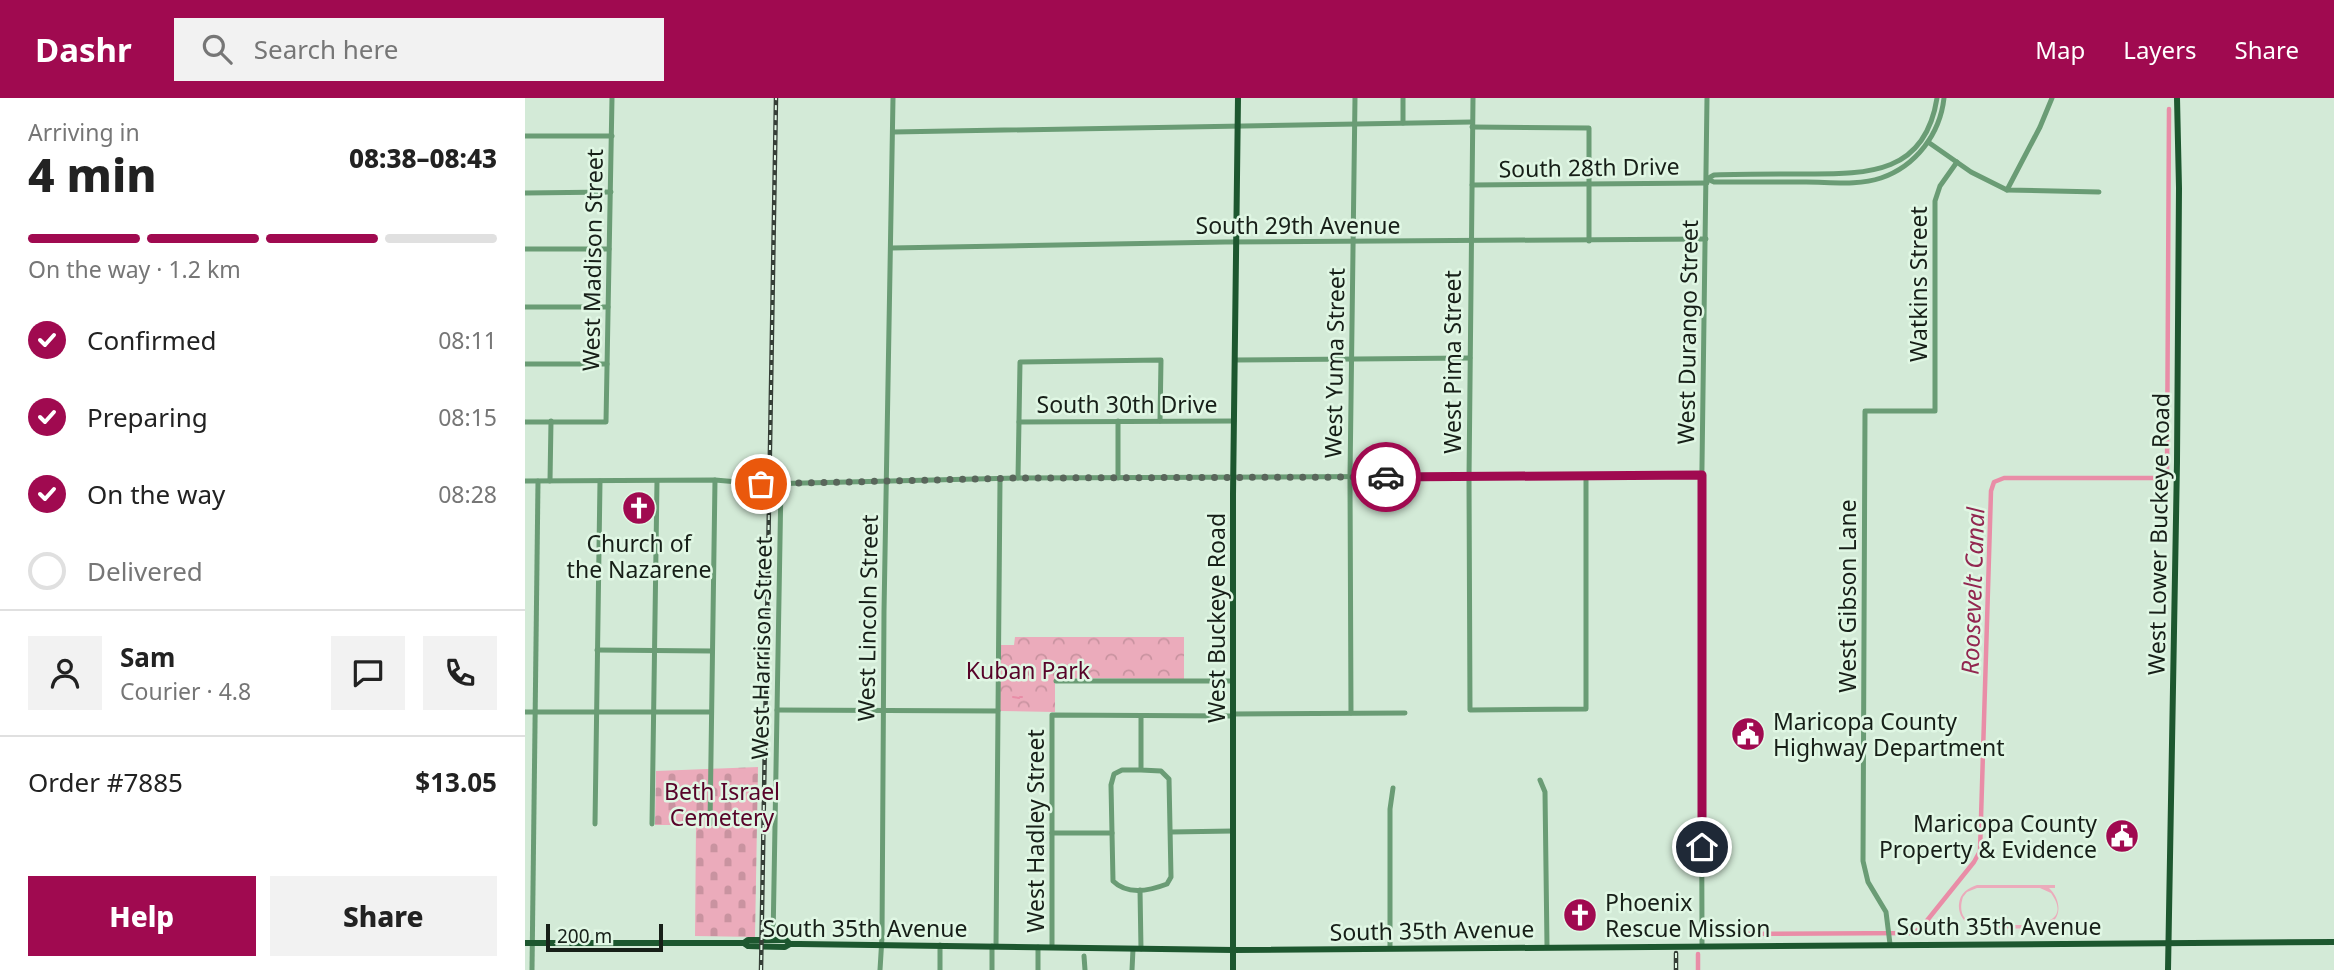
<!DOCTYPE html>
<meta charset="utf-8">
<style>
body{margin:0;font-family:"Noto Sans",sans-serif;background:#f2f2f2;color:#222;height:100vh;display:flex;flex-direction:column;font-size:26px;white-space:nowrap}
*{box-sizing:border-box;margin:0}
p{font-size:23px;color:#767676}
.icon{flex:none;width:38px;height:38px;fill:none;stroke:currentColor;stroke-width:2;stroke-linecap:round;stroke-linejoin:round}
.map{position:relative;flex:1;overflow:hidden}
.details{display:flex;flex-direction:column;background:#fff;width:525px}
.details>*{flex:none}
.scale{position:absolute;left:21px;bottom:18px;width:117px;box-sizing:border-box;padding-left:7px;border:4px solid #171f18;border-top:0;font-size:19px;line-height:24px;white-space:nowrap;color:#171f18;-webkit-text-stroke:5px #e0f7e4;paint-order:stroke}
.pin{position:absolute;display:grid;place-items:center;width:60px;height:60px;color:#fff;margin:-30px;border:4px solid #fff;border-radius:50%;box-shadow:0 2px 7px #0007}
.courier{position:absolute;display:grid;place-items:center;width:70px;height:70px;margin:-35px;border:5px solid #a00a50;border-radius:50%;background:#fff;color:#222;box-shadow:0 2px 9px #0007}
.summary em{font-style:normal;font-weight:800}
.summary div{display:flex;flex-direction:column-reverse}
.summary{display:flex;align-items:center;justify-content:space-between;height:119px;padding:0 28px}
h1{font-size:46px;font-weight:800;line-height:52px}
.bar{display:grid;grid-template-columns:repeat(4,1fr);gap:10px 7px;align-content:center;height:84px;padding:0 28px}
.bar i{height:9px;border-radius:5px;background:#e0e0e0}
.bar .selected{background:#a00a50}
.bar p{grid-column:span 4}
.line{display:flex;align-items:center;gap:18px;padding:0 28px;border-top:2px solid #e0e0e0}
.line div{flex:1}
.round{display:grid;place-items:center;flex:none;width:74px;height:74px;border-radius:0px;background:#f2f2f2}
ol{padding:0 28px;list-style:none}
li{display:flex;align-items:center;gap:21px;height:77px}
li p{margin-inline-start:auto}
li .icon{padding:7px;border-radius:50%;background:#a00a50;color:#fff;stroke-width:4}
li:last-child{color:#767676}
li i{width:38px;height:38px;border:4px solid #e0e0e0;border-radius:50%}
.action{display:flex;gap:14px;margin-top:auto;padding:14px 28px}
.action a{flex:1;height:80px;border-radius:0px;background:#a00a50;color:#fff;font-size:28px;font-weight:800;line-height:80px;text-align:center}
.action a+a{background:#f2f2f2;color:#222}
header{display:flex;align-items:center;gap:42px;box-sizing:border-box;height:98px;padding:0 35px;background:#a00a50;color:#fff}
header strong{font-size:33px}
nav{display:flex;gap:38px;margin-inline-start:auto;font-size:24px}
.search{width:490px;height:63px;background:#f2f2f2;display:flex;align-items:center;gap:18px;box-sizing:border-box;padding:0 24px;border-radius:0px;color:#767676;font-size:26px}
main{display:flex;flex:1;min-height:0}
.map>svg:first-child{display:block}
.grass{fill:#ebabbb;fill-rule:evenodd}
.cemetery{fill:url(#cemetery-stones)}
.park{fill:url(#park-crowns)}
.lines{fill:none;stroke-linecap:round;stroke-linejoin:round}
.stream{stroke:#e98da7;stroke-width:2}
.canal{stroke:#e98da7;stroke-width:4.5}
.minor{stroke:#6a9c75;stroke-width:5}
.major{stroke:#1d572f;stroke-width:6}
.rail-casing{stroke:#353f37;stroke-width:4.5}
.rail{stroke:#e0f7e4;stroke-width:2;stroke-dasharray:5;stroke-linecap:butt}
.done{stroke:#59665b;stroke-width:7;stroke-dasharray:0 12.6}
.route{stroke:#a00a50;stroke-width:9}
.labels{text-anchor:middle;dominant-baseline:central;stroke-width:5;stroke-linejoin:round;paint-order:stroke}
.street-label{font-size:23px;fill:#171f18;stroke:#e0f7e4}
.poi-label{font-size:23px;fill:#171f18;stroke:#e0f7e4;text-anchor:start}
.park-label{font-size:23px;fill:#580329;stroke:#e0f7e4}
.water-label{font-size:24px;font-style:italic;fill:#922750;stroke:#e0f7e4}
</style>
<header>
<strong>Dashr</strong>
<div class="search"><svg class="icon" aria-label="search" viewBox="0 0 24 24"><circle cx="10" cy="10" r="6"/><path d="M15 15l6 6"/></svg>Search here</div>
<nav><a>Map</a><a>Layers</a><a>Share</a></nav>
</header>
<main>
<section class="details">
<div class="summary"><div><h1>4 min</h1><p>Arriving in</p></div><em>08:38–08:43</em></div>
<div class="bar"><i class="selected"></i><i class="selected"></i><i class="selected"></i><i></i><p>On the way · 1.2 km</p></div>
<ol>
<li><svg class="icon" aria-label="check" viewBox="0 0 24 24"><path d="M5 12l5 5 9-10"/></svg>Confirmed<p>08:11</p></li>
<li><svg class="icon" aria-label="check" viewBox="0 0 24 24"><path d="M5 12l5 5 9-10"/></svg>Preparing<p>08:15</p></li>
<li><svg class="icon" aria-label="check" viewBox="0 0 24 24"><path d="M5 12l5 5 9-10"/></svg>On the way<p>08:28</p></li>
<li><i></i>Delivered</li>
</ol>
<div class="line" style="height:126px"><a class="round"><svg class="icon" aria-label="person" viewBox="0 0 24 24"><circle cx="12" cy="8" r="4"/><path d="M4 21q1-7 8-7t8 7"/></svg></a><div><b>Sam</b><p>Courier · 4.8</p></div><a class="round"><svg class="icon" aria-label="chat" viewBox="0 0 24 24"><path d="M4 5h16v11H9l-5 4z"/></svg></a><a class="round"><svg class="icon" aria-label="phone" viewBox="0 0 24 24"><path d="M5 4h4l2 5-3 2q2 4 5 5l2-3 5 2v4C11 20 4 13 5 4z"/></svg></a></div>
<div class="line" style="height:91px"><div>Order #7885</div><b>$13.05</b></div>
<div class="action"><a>Help</a><a>Share</a></div>
</section>
<div class="map">
<svg width="1809" height="872" viewBox="0 0 1809 872">
<defs>
<pattern id="cemetery-stones" width="16" height="16" patternUnits="userSpaceOnUse" patternTransform="scale(1.75)"><rect width="16" height="16" fill="#ebabbb"/><path d="M2 7V4a2 2 0 0 1 4 0v3zM10 15v-3a2 2 0 0 1 4 0v3z" fill="#c993a0"/></pattern>
<pattern id="park-crowns" width="20" height="18" patternUnits="userSpaceOnUse" patternTransform="scale(1.75)"><rect width="20" height="18" fill="#ebabbb"/><path d="M2 6a3 3 0 1 1 6 0M12 15a3 3 0 1 1 6 0" fill="none" stroke="#c993a0"/></pattern>
</defs>
<rect width="100%" height="100%" fill="#d3ead7"/>
<path class="grass" d="M1452 787H1530V790H1524C1537 802 1538 824 1518 829 1509 831 1455 831 1447 828 1438 824 1433 815 1434 806 1435 795 1443 790 1452 787ZM1515 790 1526 795C1550 829 1502 827 1483 827 1472 827 1454 830 1444 824 1435 818 1435 808 1438 799L1442 794 1452 790Z"/>
<polygon class="cemetery" points="233,669 230,839 170,838 171,727 130,727 131,673"/>
<polygon class="park" points="490,539 659,539 659,581 530,580 530,614 475,613 475,547 489,547"/>
<g class="lines">
<g class="stream">
<polyline points="488,599 494,600"/>
<polyline points="495,599 497,599"/>
</g>
<g class="canal">
<polyline points="1188,836 1388,835 1396,830 1449,764 1455,753 1466,393 1469,384 1479,380 1636,380 1642,374 1644,11"/>
<polyline points="1173,872 1173,856"/>
</g>
<g class="minor">
<polyline points="948,0 944,380 945,612 1061,611 1061,377"/>
<polyline points="878,25 878,0"/>
<polyline points="947,29 1064,30 1064,143"/>
<polyline points="368,34 947,24"/>
<polyline points="0,38 87,38"/>
<polyline points="1403,44 1446,74 1482,92 1574,94"/>
<path d="M1182 81 1189 84C1220 84 1250 84 1281 84 1305 84 1333 88 1356 80 1391 68 1415 36 1419 0"/>
<path d="M1182 81 1189 77C1219 76 1250 76 1280 76 1342 76 1400 77 1412 0"/>
<polyline points="947,87 1182,85"/>
<polyline points="1482,92 1515,29 1527,0"/>
<polyline points="0,95 86,94"/>
<polyline points="366,150 700,144 1181,141"/>
<polyline points="0,151 84,151"/>
<polyline points="0,209 83,209"/>
<polyline points="710,262 945,260"/>
<polyline points="0,266 82,266"/>
<polyline points="0,324 81,324 87,0"/>
<polyline points="494,324 709,323"/>
<polyline points="493,380 495,264 636,262 635,323"/>
<polyline points="593,380 593,323"/>
<polyline points="0,383 190,382 236,386 493,380 1176,377"/>
<polyline points="25,383 26,323"/>
<polyline points="72,552 187,553"/>
<polyline points="531,583 708,583"/>
<polyline points="252,612 473,613"/>
<polyline points="0,614 186,614"/>
<polyline points="826,615 825,379 830,0"/>
<polyline points="708,616 880,615"/>
<path d="M616 672H597L589 676 586 687 588 783C602 797 624 793 642 786L646 779 644 681 636 673 616 672V618"/>
<polyline points="1015,682 1020,694 1022,848"/>
<polyline points="70,726 75,383"/>
<polyline points="127,726 132,383"/>
<polyline points="185,726 190,382"/>
<polyline points="646,734 708,733"/>
<polyline points="527,735 587,735"/>
<polyline points="615,792 616,851"/>
<polyline points="248,842 256,385"/>
<polyline points="1365,846 1361,814 1343,784 1338,763 1340,313 1410,313 1410,103 1415,88 1432,64"/>
<polyline points="1177,847 1176,441 1182,0"/>
<polyline points="467,848 467,872"/>
<polyline points="471,848 475,382"/>
<polyline points="527,849 527,617 708,618"/>
<polyline points="865,850 865,711 868,690"/>
<polyline points="559,858 560,872"/>
<polyline points="7,872 13,383"/>
<polyline points="355,872 357,839 359,514 368,0"/>
<polyline points="415,872 415,847"/>
<polyline points="513,872 513,849"/>
<polyline points="607,872 608,851"/>
</g>
<g class="major">
<polyline points="0,845 219,845 223,848 260,849 265,846 274,846 708,852 1809,844"/>
<polyline points="219,845 223,842 261,842 265,846"/>
<polyline points="708,872 708,396 713,0"/>
<polyline points="1643,872 1652,364 1654,90 1652,0"/>
</g>
<g class="rail-casing">
<g id="rail">
<polyline points="1151,855 1151,872"/>
<polyline points="236,872 251,0"/>
</g>
</g>
<use href="#rail" class="rail"/>
</g>
<g class="lines">
<polyline class="done" points="236,386 493,380 861,379"/>
<polyline class="route" points="861,379 1177,377 1177,749"/>
</g>
<defs>
<g id="church-disc" transform="scale(1.75)"><circle r="9.5" fill="#a00a50" stroke="#e0f7e4"/><path d="M-1.2-6h2.4v3.5h3.3v2.4h-3.3V6h-2.4V-.1h-3.3v-2.4h3.3Z" fill="#fff"/></g>
<g id="civic-disc" transform="scale(1.75)"><circle r="9.5" fill="#a00a50" stroke="#e0f7e4"/><path d="M-.6-6.5H3V-4.5H.6V-3L4-1V1h2V6H-6V1h2V-1L-.6-3ZM-1.2 2.5V6h2.4V2.5Z" fill="#fff"/></g>
</defs>
<g fill-rule="evenodd">
<use href="#church-disc" x="114" y="410"/>
<use href="#civic-disc" x="1223" y="636"/>
<use href="#civic-disc" x="1597" y="738"/>
<use href="#church-disc" x="1055" y="817"/>
</g>
<g class="labels">
<g class="street-label">
<text transform="translate(1064 69) rotate(-1)">South 28th Drive</text>
<text x="773" y="127">South 29th Avenue</text>
<text transform="translate(67 162) rotate(-89)">West Madison Street</text>
<text transform="translate(1393 186) rotate(-90)">Watkins Street</text>
<text transform="translate(1162 234) rotate(-89)">West Durango Street</text>
<text transform="translate(927 264) rotate(-90)">West Pima Street</text>
<text transform="translate(809 265) rotate(-89)">West Yuma Street</text>
<text x="602" y="306">South 30th Drive</text>
<text transform="translate(1633 436) rotate(-89)">West Lower Buckeye Road</text>
<text transform="translate(1322 498) rotate(-90)">West Gibson Lane</text>
<text transform="translate(342 520) rotate(-89)">West Lincoln Street</text>
<text transform="translate(691 520) rotate(-90)">West Buckeye Road</text>
<text transform="translate(236 550) rotate(-89)">West Harrison Street</text>
<text transform="translate(510 733) rotate(-90)">West Hadley Street</text>
<text x="1474" y="828">South 35th Avenue</text>
<text x="340" y="830">South 35th Avenue</text>
<text transform="translate(907 832) rotate(-1)">South 35th Avenue</text>
</g>
<g class="poi-label">
<text x="114" y="445" text-anchor="middle">Church of<tspan x="114" dy="26">the Nazarene</tspan></text>
<text x="1248" y="623">Maricopa County<tspan x="1248" dy="26">Highway Department</tspan></text>
<text x="1572" y="725" text-anchor="end">Maricopa County<tspan x="1572" dy="26">Property &amp; Evidence</tspan></text>
<text x="1080" y="804">Phoenix<tspan x="1080" dy="26">Rescue Mission</tspan></text>
</g>
<g class="park-label">
<text x="503" y="572">Kuban Park</text>
<text x="197" y="693">Beth Israel<tspan x="197" dy="26">Cemetery</tspan></text>
</g>
<g class="water-label">
<text transform="translate(1447 493) rotate(-88)">Roosevelt Canal</text>
</g>
</g>
</svg>
<div class="scale">200 m</div>
<div class="pin" style="left:236px;top:386px;background:#ea580c"><svg class="icon" aria-label="bag" viewBox="0 0 24 24"><path d="M5 8h14l-1 12H6zM9 8a3 3 0 0 1 6 0"/></svg></div>
<div class="pin" style="left:1177px;top:749px;background:#1f2937"><svg class="icon" aria-label="home" viewBox="0 0 24 24"><path d="M3 11l9-7 9 7M6 9v11h12V9"/></svg></div>
<div class="courier" style="left:861px;top:379px"><svg class="icon" aria-label="car" viewBox="0 0 24 24"><path d="M5 17H2v-5l4-1 3-4h7l3 4 3 1v5h-3M9 17h6M6 11h13"/><circle cx="7" cy="17" r="2"/><circle cx="17" cy="17" r="2"/></svg></div>
</div>
</main>
